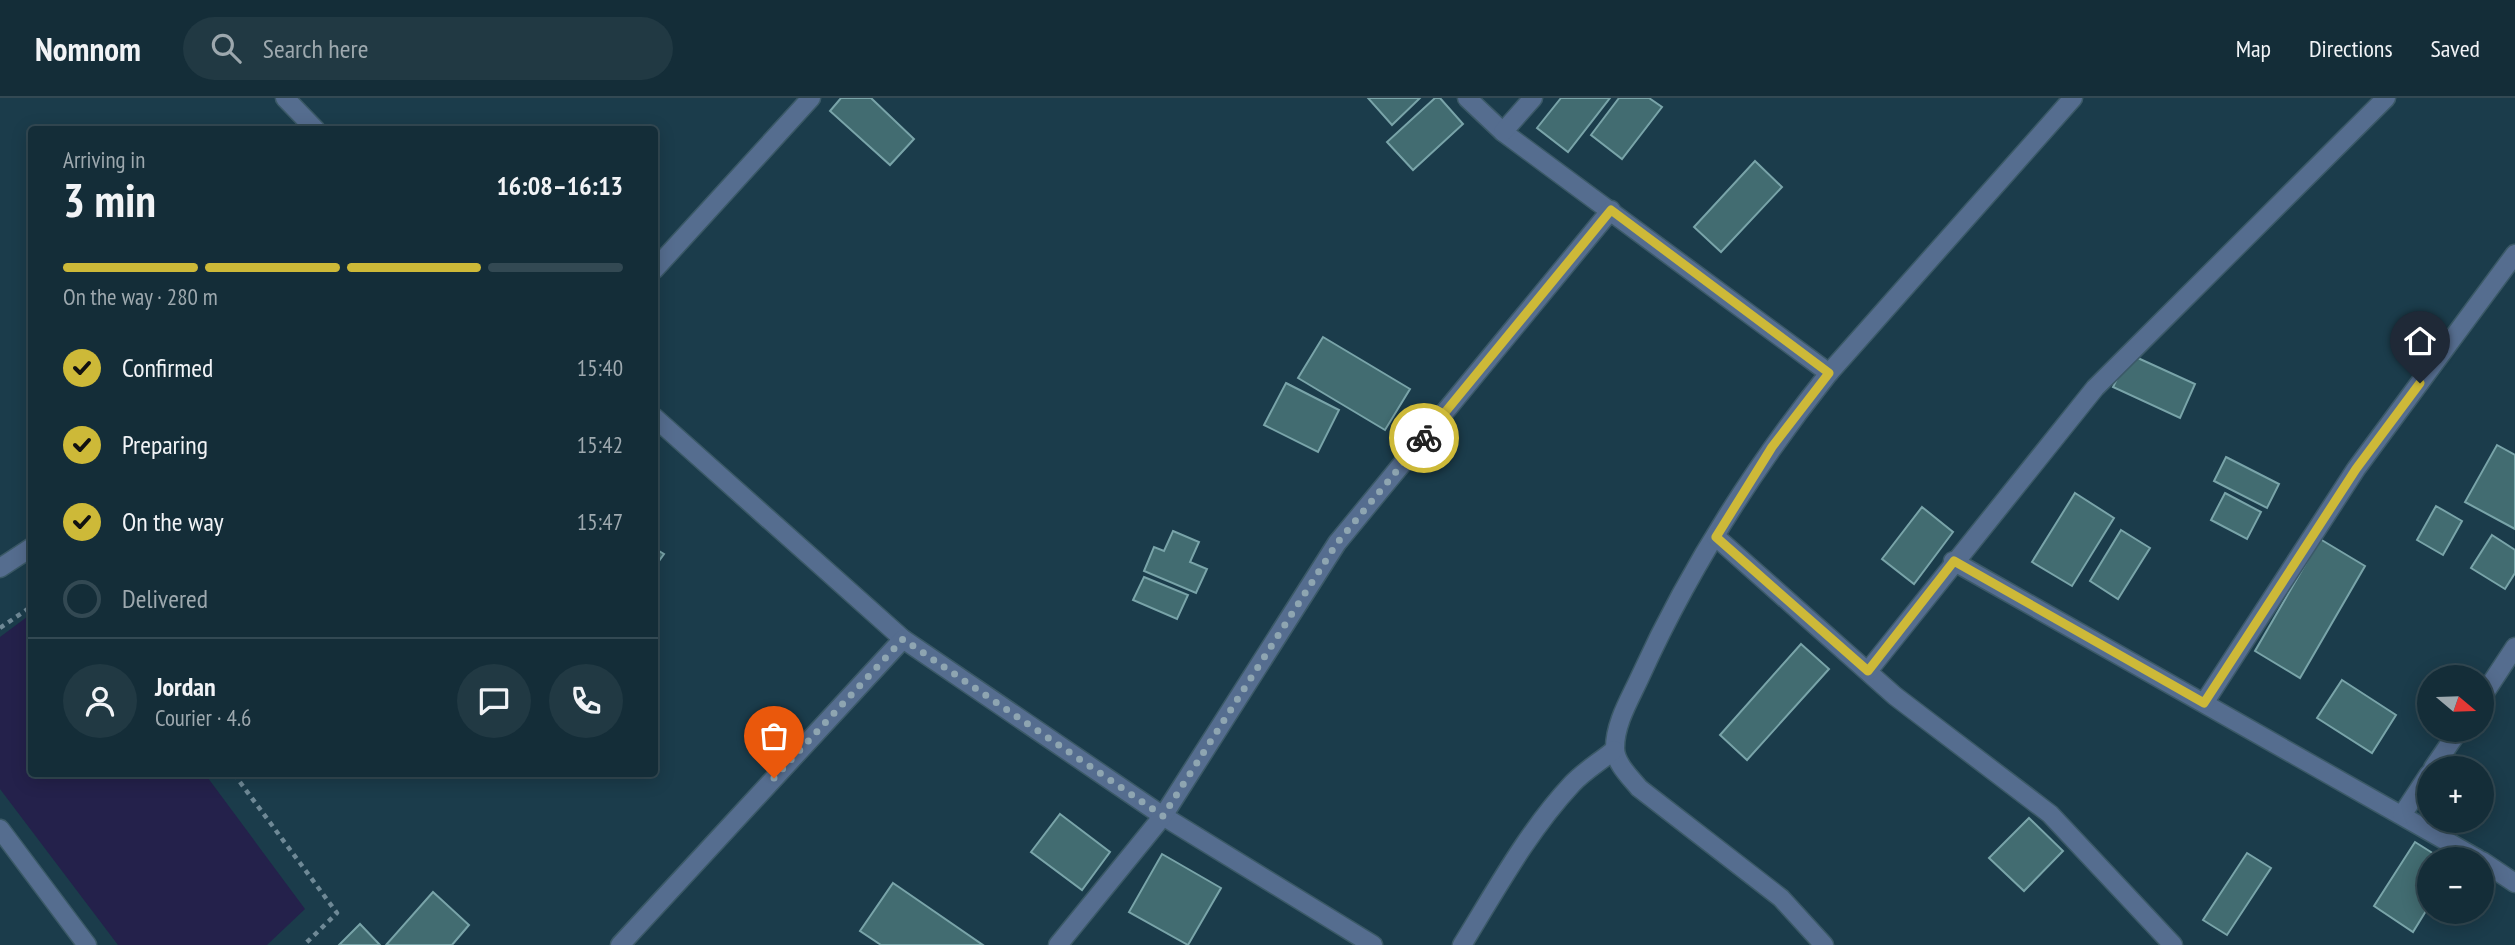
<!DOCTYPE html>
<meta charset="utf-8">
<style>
body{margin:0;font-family:"PT Sans Narrow",sans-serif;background:#213943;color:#f1f3f6;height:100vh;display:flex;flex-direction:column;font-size:26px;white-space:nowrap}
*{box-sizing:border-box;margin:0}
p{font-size:23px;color:#9da8ae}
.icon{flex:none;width:38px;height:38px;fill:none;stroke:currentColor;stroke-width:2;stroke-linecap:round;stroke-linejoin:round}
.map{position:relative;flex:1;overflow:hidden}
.side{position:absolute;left:28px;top:28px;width:630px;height:651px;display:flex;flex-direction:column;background:#142d38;border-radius:7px;box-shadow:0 4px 18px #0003,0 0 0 2px #334953}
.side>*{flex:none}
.needle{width:46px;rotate:109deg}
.buttons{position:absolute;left:2417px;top:567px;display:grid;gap:14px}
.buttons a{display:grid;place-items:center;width:77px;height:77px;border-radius:50%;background:#142d38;box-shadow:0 4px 18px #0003,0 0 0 2px #334953;font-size:35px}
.pin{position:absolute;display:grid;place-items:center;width:60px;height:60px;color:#fff;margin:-72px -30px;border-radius:50% 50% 50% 0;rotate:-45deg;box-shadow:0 0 7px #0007}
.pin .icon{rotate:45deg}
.courier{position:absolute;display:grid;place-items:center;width:70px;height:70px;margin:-35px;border:5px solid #cdb938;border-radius:50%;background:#fff;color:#222;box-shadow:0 2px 9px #0007}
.overview em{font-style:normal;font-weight:600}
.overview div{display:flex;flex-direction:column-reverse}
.overview{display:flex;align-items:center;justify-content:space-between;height:119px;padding:0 35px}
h1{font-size:46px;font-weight:600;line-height:52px}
.bar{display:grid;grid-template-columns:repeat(4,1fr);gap:10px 7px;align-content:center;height:84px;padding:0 35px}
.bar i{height:9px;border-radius:5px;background:#334953}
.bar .on{background:#cdb938}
.bar p{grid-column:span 4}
.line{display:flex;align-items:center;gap:18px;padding:0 35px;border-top:2px solid #334953}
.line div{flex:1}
.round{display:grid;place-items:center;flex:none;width:74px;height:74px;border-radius:37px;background:#213943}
ol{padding:0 35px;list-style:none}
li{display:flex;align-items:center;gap:21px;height:77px}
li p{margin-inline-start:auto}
li .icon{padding:7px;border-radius:50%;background:#cdb938;color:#111;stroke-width:4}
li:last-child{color:#9da8ae}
li i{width:38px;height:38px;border:4px solid #334953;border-radius:50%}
header{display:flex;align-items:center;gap:42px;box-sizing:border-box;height:98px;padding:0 35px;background:#142d38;border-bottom:2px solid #334953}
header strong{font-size:33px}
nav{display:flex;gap:38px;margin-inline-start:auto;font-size:24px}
.search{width:490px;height:63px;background:#213943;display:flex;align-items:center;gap:18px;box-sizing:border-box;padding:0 24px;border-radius:38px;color:#9da8ae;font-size:26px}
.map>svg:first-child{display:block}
.water{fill:#24214b}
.building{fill:#426c71;stroke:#79a4a9;stroke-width:2}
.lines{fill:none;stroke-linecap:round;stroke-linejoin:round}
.street-casing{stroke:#3b5967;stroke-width:21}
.path{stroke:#6f8996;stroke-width:4.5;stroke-dasharray:5 5;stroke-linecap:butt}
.street{stroke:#556d8f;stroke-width:18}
.done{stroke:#8ea5b1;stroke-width:7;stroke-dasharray:0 12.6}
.route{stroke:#cdb938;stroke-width:9}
</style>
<header>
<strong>Nomnom</strong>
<div class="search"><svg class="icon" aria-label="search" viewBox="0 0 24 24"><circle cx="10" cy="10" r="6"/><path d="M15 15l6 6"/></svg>Search here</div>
<nav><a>Map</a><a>Directions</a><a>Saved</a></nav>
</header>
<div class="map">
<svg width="2515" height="847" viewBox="0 0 2515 847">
<rect width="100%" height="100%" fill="#1b3c4b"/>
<polygon class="water" points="31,516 32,676 205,676 305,811 267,847 118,847 0,691 0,539"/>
<g class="building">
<polygon points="841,0 871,0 914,41 890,67 830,13"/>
<polygon points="1368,0 1420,0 1392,27"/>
<polygon points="1435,0 1440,0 1463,26 1413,72 1387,44"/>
<polygon points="1561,0 1610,0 1568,54 1537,30"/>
<polygon points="1619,0 1649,0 1662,9 1622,61 1591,37"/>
<polygon points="1755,63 1782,89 1721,154 1694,129"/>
<polygon points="1323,239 1410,291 1385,332 1298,280"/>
<polygon points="2129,256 2195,286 2180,320 2113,289"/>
<polygon points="1286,285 1339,312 1318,354 1264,327"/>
<polygon points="2497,347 2515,357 2515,431 2465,404"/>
<polygon points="2226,359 2279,386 2267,410 2214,383"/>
<polygon points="2075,395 2114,420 2072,488 2032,464"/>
<polygon points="2225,395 2261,414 2247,441 2211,422"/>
<polygon points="2436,408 2462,423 2443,457 2417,442"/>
<polygon points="1922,409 1953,434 1914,486 1882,461"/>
<polygon points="2121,432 2150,450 2118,501 2090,483"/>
<polygon points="1173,433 1199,444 1190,464 1207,471 1196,495 1144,473 1154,449 1164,453"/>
<polygon points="2492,437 2515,452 2515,475 2505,491 2471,470"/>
<polygon points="2320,441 2365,468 2300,580 2255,553"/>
<polygon points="654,450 664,456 654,470"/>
<polygon points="1144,479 1188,497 1177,521 1133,502"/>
<polygon points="1801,546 1829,571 1747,662 1720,637"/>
<polygon points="2342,582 2396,617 2372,655 2317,620"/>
<polygon points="1060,716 1110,754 1082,792 1031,754"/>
<polygon points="2029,720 2063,753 2024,793 1989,760"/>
<polygon points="2415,744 2442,761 2429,761 2429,808 2413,834 2374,808"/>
<polygon points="2247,755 2271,770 2227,837 2203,822"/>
<polygon points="1162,756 1221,790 1188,847 1129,814"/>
<polygon points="893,785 983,847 881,847 860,833"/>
<polygon points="433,794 469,827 452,847 386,847"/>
<polygon points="360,826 380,847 339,847"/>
</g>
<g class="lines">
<g class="street-casing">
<g id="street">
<polyline points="285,0 316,32"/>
<path d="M1467 0 1503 34 1829 275C1755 368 1689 471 1640 579 1630 601 1615 625 1615 650 1615 665 1630 679 1639 690L1781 800 1824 847"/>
<polyline points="1503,34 1533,0"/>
<polyline points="654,172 811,0"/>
<polyline points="1829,275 2073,0"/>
<polyline points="654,319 903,541 1163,718 1373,847"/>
<polyline points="1716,439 1895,598 2050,716 2173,847"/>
<polyline points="1953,463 2478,761"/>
<polyline points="0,470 32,449"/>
<polyline points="1868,573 2095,290 2386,0"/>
<polyline points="2482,599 2515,549"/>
<polyline points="2204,605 2356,371 2515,156"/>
<polyline points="2433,670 2459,632"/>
<polyline points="2402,717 2429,676"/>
<polyline points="0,731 87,847"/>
<polyline points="2482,763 2515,785"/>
<polyline points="620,847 903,541"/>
<polyline points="1058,847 1163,718 1337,445 1611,112"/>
<path d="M1462 847C1496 792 1528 733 1572 686 1584 673 1601 663 1614 652"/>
</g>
</g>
<g class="path">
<polyline points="0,530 32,508"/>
<polyline points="234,676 337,815 304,847"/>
</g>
<use href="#street" class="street"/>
</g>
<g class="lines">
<polyline class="done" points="774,680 903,541 1163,718 1337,445 1424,340"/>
<polyline class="route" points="1424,340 1611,112 1829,275 1772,349 1716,439 1868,573 1954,463 2204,605 2356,371 2420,285"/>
</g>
</svg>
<div class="buttons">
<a><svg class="needle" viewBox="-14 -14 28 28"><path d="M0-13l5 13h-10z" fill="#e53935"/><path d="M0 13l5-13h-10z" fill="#9da8ae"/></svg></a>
<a>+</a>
<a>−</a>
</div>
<div class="pin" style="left:774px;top:680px;background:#ea580c"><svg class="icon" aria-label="bag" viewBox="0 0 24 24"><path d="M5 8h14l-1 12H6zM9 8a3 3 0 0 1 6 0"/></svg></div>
<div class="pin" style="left:2420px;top:285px;background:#1f2937"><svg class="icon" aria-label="home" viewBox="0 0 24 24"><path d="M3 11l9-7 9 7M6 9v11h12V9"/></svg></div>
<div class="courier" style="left:1424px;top:340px"><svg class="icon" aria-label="bike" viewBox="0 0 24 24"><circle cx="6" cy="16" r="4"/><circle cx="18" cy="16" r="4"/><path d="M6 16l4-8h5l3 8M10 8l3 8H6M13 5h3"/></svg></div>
<section class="side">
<div class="overview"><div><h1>3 min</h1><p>Arriving in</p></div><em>16:08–16:13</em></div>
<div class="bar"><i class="on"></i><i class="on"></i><i class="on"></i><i></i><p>On the way · 280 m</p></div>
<ol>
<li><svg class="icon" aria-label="check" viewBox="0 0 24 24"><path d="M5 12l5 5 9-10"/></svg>Confirmed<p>15:40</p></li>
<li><svg class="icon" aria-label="check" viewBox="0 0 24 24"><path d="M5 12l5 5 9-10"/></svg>Preparing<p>15:42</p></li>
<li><svg class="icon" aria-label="check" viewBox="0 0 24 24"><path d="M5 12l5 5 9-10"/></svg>On the way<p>15:47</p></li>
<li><i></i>Delivered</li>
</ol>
<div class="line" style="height:126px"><a class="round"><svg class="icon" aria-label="person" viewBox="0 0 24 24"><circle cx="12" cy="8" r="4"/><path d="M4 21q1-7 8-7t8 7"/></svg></a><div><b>Jordan</b><p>Courier · 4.6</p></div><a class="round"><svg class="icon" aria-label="chat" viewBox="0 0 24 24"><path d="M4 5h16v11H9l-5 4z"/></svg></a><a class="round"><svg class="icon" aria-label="phone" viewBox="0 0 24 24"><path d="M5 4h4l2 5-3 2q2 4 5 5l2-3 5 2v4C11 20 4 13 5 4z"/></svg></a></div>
</section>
</div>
